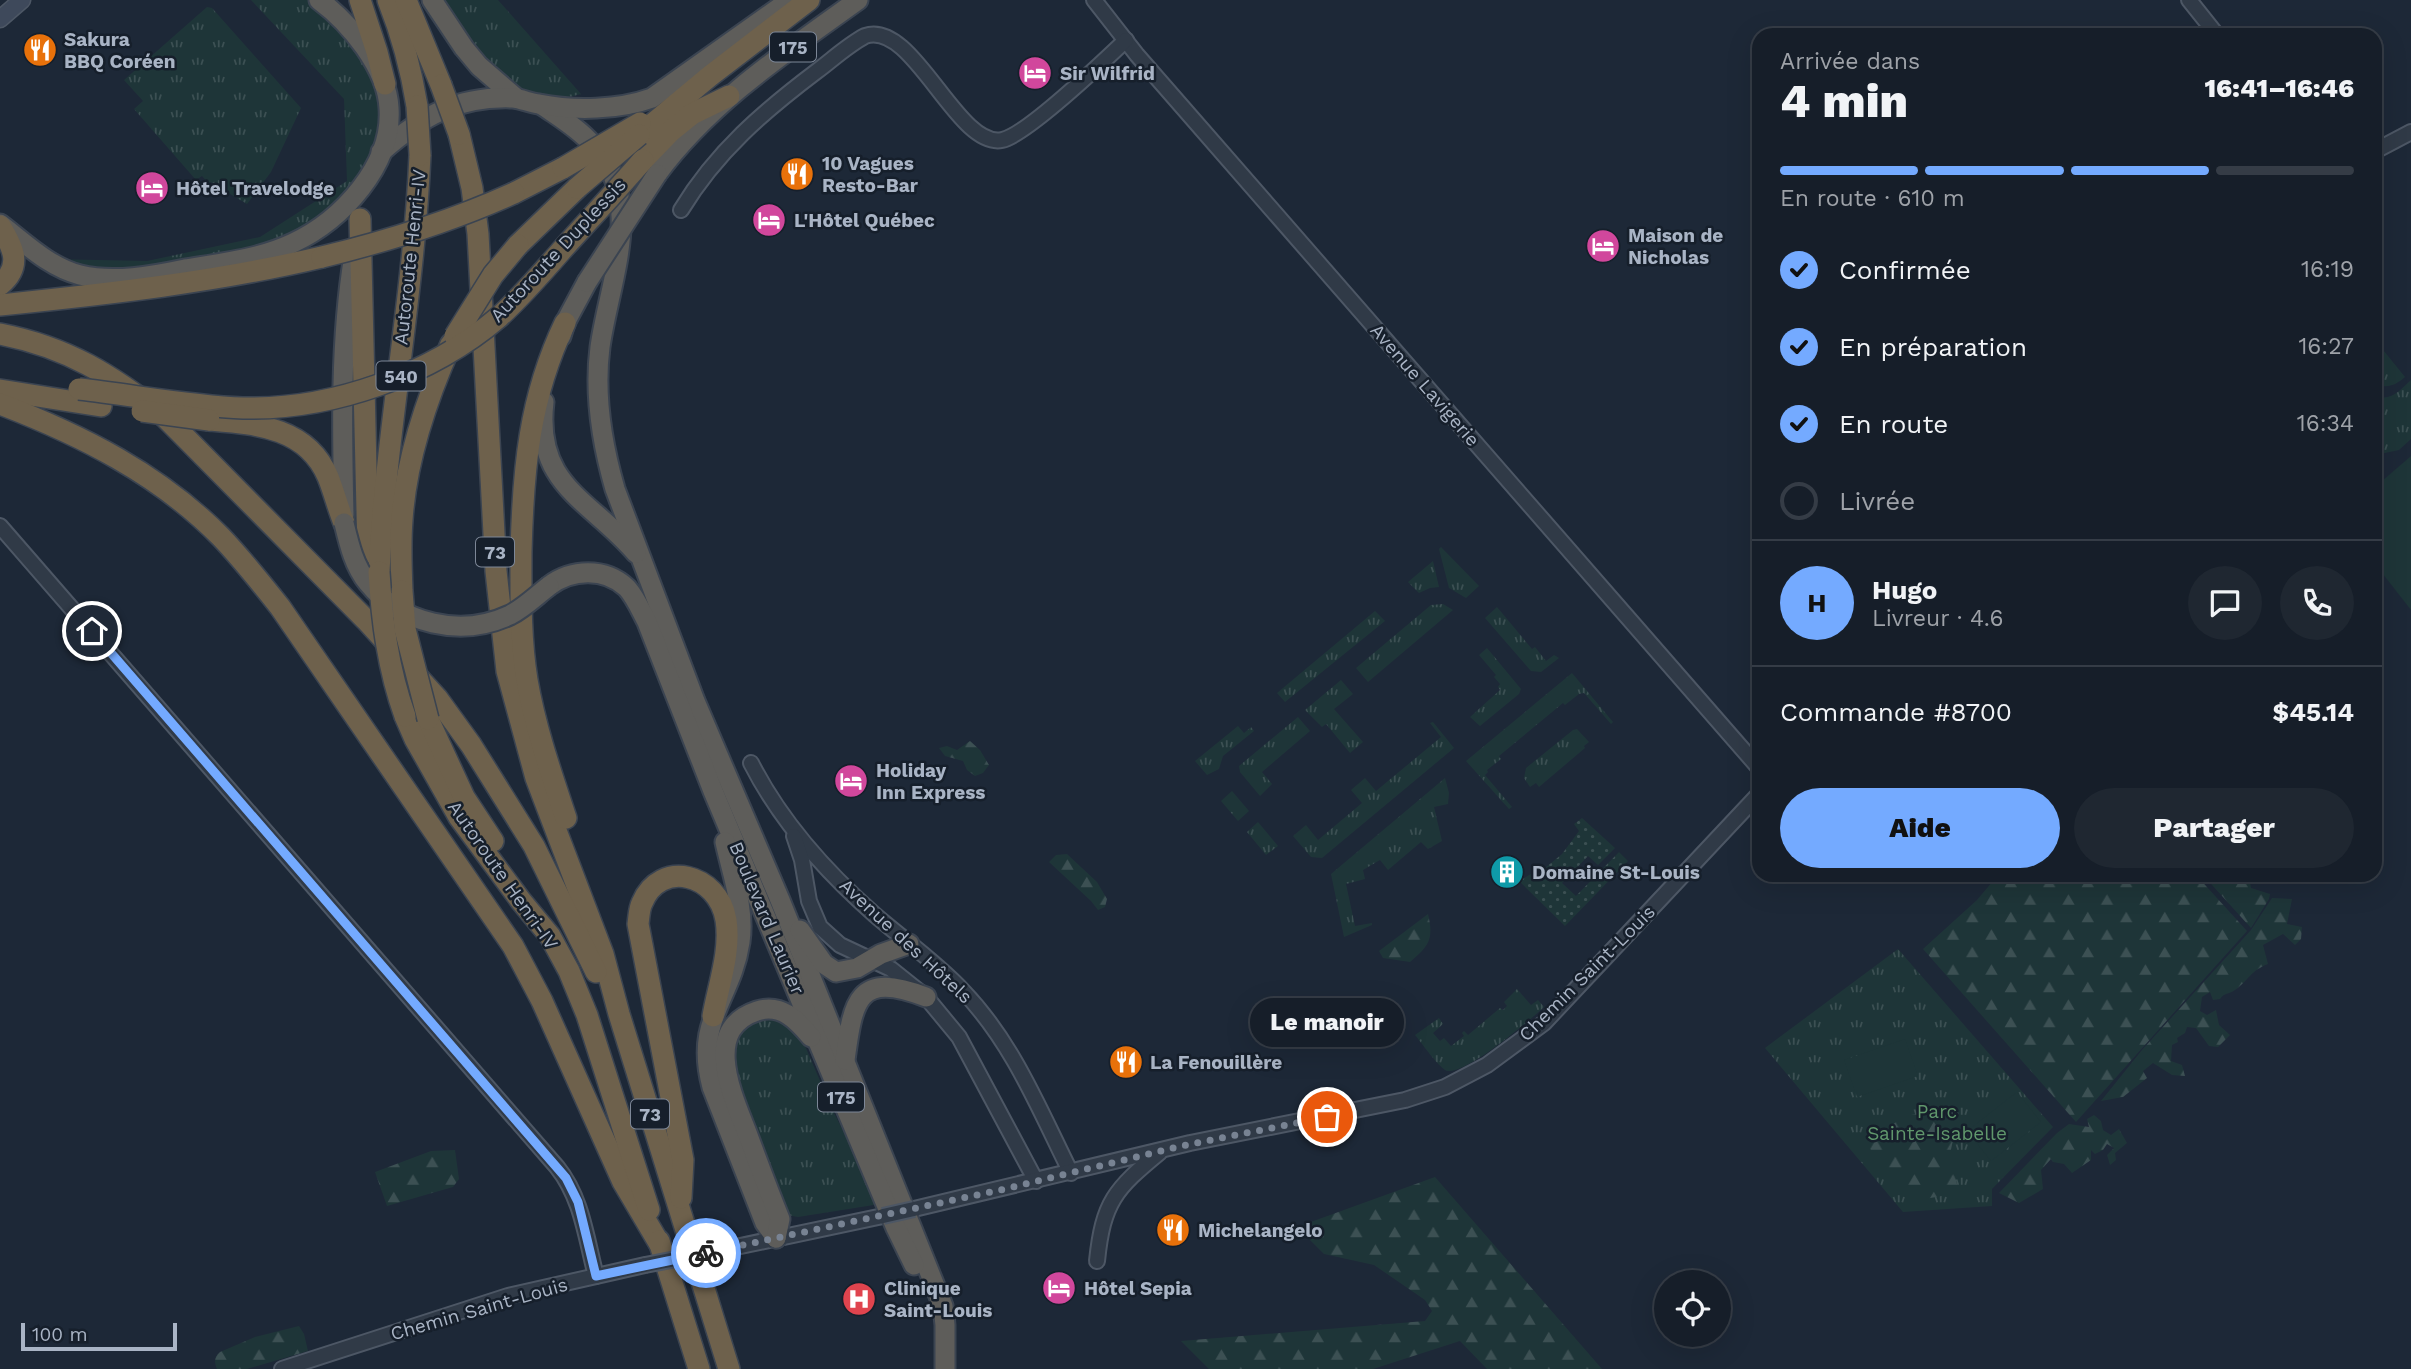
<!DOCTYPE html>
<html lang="fr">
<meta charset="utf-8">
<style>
body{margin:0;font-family:"Work Sans",sans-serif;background:#1f2731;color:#f1f3f6;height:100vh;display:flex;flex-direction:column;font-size:26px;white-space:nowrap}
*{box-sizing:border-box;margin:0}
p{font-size:23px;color:#9ea2a8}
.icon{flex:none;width:38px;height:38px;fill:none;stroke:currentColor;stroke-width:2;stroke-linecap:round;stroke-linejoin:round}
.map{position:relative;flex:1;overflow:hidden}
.drawer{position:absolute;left:1752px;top:28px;width:630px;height:854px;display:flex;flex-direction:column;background:#161e29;border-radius:21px;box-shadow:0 7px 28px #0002,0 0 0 2px #353c46}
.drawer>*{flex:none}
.buttons{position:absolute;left:1654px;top:1270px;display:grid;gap:14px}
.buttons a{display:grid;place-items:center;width:77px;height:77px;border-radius:50%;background:#161e29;box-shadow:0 7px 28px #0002,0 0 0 2px #353c46;font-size:35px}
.scale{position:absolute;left:21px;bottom:18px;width:156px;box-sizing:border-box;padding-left:7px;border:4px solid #a9b4c5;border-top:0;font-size:19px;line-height:24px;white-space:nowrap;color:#a9b4c5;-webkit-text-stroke:5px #161f2b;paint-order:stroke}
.pin{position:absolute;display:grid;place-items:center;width:60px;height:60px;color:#fff;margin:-30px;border:4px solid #fff;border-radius:50%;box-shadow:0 2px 7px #0007}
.courier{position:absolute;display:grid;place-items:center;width:70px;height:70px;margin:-35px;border:5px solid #74aaff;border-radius:50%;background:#fff;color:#222;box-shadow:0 2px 9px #0007}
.bubble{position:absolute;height:49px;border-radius:24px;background:#161e29;box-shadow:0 7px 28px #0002,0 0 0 2px #353c46;font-size:23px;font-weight:800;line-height:49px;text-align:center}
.head em{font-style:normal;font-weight:800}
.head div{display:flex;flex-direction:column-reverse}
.head{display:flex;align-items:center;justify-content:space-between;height:119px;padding:0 28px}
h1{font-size:46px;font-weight:800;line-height:52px}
.bar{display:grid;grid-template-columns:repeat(4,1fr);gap:10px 7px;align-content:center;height:84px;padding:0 28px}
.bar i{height:9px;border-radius:5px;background:#353c46}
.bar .active{background:#74aaff}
.bar p{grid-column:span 4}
.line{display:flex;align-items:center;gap:18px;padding:0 28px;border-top:2px solid #353c46}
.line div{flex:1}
.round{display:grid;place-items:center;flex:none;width:74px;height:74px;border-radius:37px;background:#1f2731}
ol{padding:0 28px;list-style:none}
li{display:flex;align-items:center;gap:21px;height:77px}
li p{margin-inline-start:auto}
li .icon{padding:7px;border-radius:50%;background:#74aaff;color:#111;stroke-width:4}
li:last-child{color:#9ea2a8}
li i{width:38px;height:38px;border:4px solid #353c46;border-radius:50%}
.primary-button{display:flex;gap:14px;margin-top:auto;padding:14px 28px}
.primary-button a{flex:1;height:80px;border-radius:42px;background:#74aaff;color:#111;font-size:28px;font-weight:800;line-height:80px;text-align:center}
.primary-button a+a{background:#1f2731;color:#f1f3f6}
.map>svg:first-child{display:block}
.grass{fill:url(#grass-tufts)}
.forest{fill:url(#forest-firs)}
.garden{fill:url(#garden-dots)}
.pitch{fill:#1e3538}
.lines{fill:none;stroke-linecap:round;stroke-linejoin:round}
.tertiary-casing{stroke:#4d5765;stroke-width:18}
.secondary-casing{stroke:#4d5765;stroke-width:19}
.trunk-casing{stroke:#3b4451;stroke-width:23}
.motorway-casing{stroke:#3b4451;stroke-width:24}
.tertiary{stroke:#303a47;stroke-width:14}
.secondary{stroke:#3e495b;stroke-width:16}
.trunk{stroke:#5e5d5a;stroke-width:19}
.motorway{stroke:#6e614c;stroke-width:21}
.tertiary-bridge-casing{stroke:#4d5765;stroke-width:18;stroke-linecap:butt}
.trunk-bridge-casing{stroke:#3b4451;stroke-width:23;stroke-linecap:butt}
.motorway-bridge-casing{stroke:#3b4451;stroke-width:24;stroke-linecap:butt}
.tertiary-bridge{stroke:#303a47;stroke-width:14}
.trunk-bridge{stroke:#5e5d5a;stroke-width:19}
.motorway-bridge{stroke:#6e614c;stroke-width:21}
.done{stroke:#788393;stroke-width:7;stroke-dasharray:0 12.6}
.route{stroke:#74aaff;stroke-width:9}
.labels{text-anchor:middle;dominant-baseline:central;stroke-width:5;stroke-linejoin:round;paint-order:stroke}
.shield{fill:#161f2b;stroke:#7d8797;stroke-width:2}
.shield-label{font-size:18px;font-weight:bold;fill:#a9b4c5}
.poi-label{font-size:19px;font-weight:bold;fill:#a9b4c5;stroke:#161f2b;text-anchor:start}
.street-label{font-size:19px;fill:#a9b4c5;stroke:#161f2b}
.park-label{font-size:19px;fill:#60976c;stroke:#161f2b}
</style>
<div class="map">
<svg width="2411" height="1369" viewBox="0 0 2411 1369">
<defs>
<pattern id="grass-tufts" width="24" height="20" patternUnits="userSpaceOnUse" patternTransform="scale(1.75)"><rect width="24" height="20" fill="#1e3538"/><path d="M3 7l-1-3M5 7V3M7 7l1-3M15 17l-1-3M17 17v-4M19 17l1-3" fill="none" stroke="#3c5053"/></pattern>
<pattern id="forest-firs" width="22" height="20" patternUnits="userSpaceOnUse" patternTransform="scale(1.75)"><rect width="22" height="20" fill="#1e3538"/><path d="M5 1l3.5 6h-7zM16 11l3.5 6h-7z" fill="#3c5053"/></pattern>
<pattern id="garden-dots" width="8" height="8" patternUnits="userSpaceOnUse" patternTransform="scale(1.75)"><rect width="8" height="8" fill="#1e3538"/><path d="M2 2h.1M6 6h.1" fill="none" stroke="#3c5053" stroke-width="1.8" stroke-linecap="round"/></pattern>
</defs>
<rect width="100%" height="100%" fill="#1d2837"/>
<g class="grass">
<polygon points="251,0 319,0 339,18 389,107 366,183 294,242 106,277 46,259 147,261 260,237 347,181 344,99"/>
<polygon points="432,0 498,0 581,94 562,99 505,88"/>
<polygon points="207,7 212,8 301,108 271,172 247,204 220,188 218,190 211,182 209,184 202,176 196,180 134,109 143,101 124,80"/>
<path d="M2375 340 2405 377C2396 385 2387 389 2375 384Z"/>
<path d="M2411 380V439L2399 450 2375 455V395C2390 403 2400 390 2411 380Z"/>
<polygon points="1441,547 1479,586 1466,598 1449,588 1439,549"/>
<polygon points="1433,561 1439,587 1430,588 1419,593 1408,582"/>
<polygon points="1443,604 1453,610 1368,682 1356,668 1431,605"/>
<polygon points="1497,607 1532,649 1535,647 1546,661 1554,655 1559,658 1541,672 1531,671 1485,618"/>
<polygon points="1375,611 1385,621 1285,702 1277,693"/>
<polygon points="1487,648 1521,689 1519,694 1480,726 1470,717 1500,690 1498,687 1500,684 1494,677 1496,675 1479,655"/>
<polygon points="1572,673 1613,722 1611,724 1584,693 1579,694 1565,705 1563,703 1499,756 1501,759 1487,770 1488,772 1485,775 1512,807 1509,809 1466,761"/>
<polygon points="1341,680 1353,694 1334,709 1363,742 1350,753 1326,724 1322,727 1305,710"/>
<polygon points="1298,717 1310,731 1262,772 1272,784 1260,796 1240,772 1239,766"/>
<polygon points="1433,722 1454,748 1322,858 1311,857 1293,836 1306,825 1318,840 1362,803 1351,790 1365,778 1376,791 1441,737 1430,723"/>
<polygon points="1238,726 1244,733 1251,727 1254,731 1223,756 1219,769 1207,775 1195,761"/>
<polygon points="1577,729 1589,742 1584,746 1585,748 1539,787 1536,783 1530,787 1524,778 1526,768 1573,730"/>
<polygon points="1445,778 1449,793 1448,804 1434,807 1442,841 1428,849 1421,842 1388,870 1380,860 1363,870 1365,879 1346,884 1355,926 1372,923 1372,925 1344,937 1331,874"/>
<polygon points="1232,791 1249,811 1238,821 1221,801"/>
<polygon points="1258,822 1278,846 1266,855 1247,832"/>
<polygon points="1898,949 2053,1127 1992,1189 1992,1206 1903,1212 1765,1048"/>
<path d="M1517 989 1531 1005 1538 1000 1544 1007C1529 1021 1468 1073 1448 1071 1441 1071 1421 1042 1415 1035L1439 1018 1443 1024 1433 1033 1440 1041 1444 1038 1451 1046 1464 1036 1462 1033 1464 1031 1468 1035 1500 1008 1503 1010 1507 1006 1504 1002Z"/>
<polygon points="776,1015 799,1032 833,1111 880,1204 798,1217 787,1215 730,1064 740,1027 749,1020"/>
</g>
<g class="forest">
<polygon points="970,741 980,750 989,765 983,773 975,776 967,770 963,761 945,756 939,748 947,746 957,750"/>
<polygon points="1067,854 1097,882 1107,899 1105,907 1098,910 1091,901 1049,862 1056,855"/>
<polygon points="2001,875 2196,875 2247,931 2076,1122 1923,949 1977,900 1993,881"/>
<polygon points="2203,875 2246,875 2249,877 2251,888 2270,894 2269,899 2251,928"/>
<path d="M2272 898 2292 899 2287 924 2302 927 2301 939 2295 945 2283 934 2263 945 2268 964C2250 971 2249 980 2235 990 2228 995 2225 992 2220 999L2213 1000 2210 992 2202 997 2200 1011 2207 1015 2216 1010 2219 1025 2230 1035 2218 1047 2209 1046 2196 1028 2187 1027 2185 1033 2177 1038 2178 1042 2172 1045 2171 1061 2182 1065 2185 1076 2172 1075 2153 1063 2143 1071 2147 1078 2123 1097 2101 1101 2142 1050 2251 930Z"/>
<path d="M1428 914C1434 939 1429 946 1410 962L1383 958 1379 951Z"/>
<polygon points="1960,1108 1950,1154 1959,1193 1913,1201 1866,1144 1904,1116"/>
<polygon points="2094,1115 2101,1121 2103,1130 2111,1135 2119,1129 2127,1143 2115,1153 2116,1160 2110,1165 2107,1155 2114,1148 2107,1144 2103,1150 2095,1154 2091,1150 2091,1160 2072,1173 2064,1164 2053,1162 2051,1159 2041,1170 2043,1189 2019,1203 1999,1193 2057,1133 2069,1124 2089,1127 2087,1119"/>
<polygon points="455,1150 459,1179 453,1187 387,1206 375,1172 431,1151"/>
<polygon points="1435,1177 1602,1369 1487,1369 1460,1341 1373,1369 1209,1369 1181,1341 1425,1321 1432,1311 1425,1300 1374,1265 1324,1254 1297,1227"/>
<path d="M299 1326 304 1334 308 1351 247 1369H217C214 1362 214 1357 220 1352L255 1337Z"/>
</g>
<polygon class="garden" points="1582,818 1615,848 1598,865 1588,856 1562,883 1576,896 1619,852 1628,861 1565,926 1519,881 1536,871 1539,873 1562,854 1579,831 1574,824"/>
<g class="pitch">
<polygon points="2411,456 2411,610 2375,564 2375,487"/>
<polygon points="1905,1039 1918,1076 1857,1097 1844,1060"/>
<polygon points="2017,1092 2041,1122 1991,1161 1967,1131"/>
</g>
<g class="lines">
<g class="tertiary-casing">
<g id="tertiary">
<polyline points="1094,0 1137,55 1759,768"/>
<polyline points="2189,0 2217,35"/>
<polyline points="2375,151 2411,132"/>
<path d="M681 210C716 152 764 111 817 71 833 59 848 45 865 36 913 19 957 149 1002 140 1026 135 1105 60 1126 40"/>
<path d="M0 526 557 1167C582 1198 586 1238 596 1276"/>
<path d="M751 763C781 822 826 872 875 915 904 940 937 963 963 991 1013 1043 1039 1109 1071 1173"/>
<polyline points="794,836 802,860 809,901 820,927 840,945 891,969 926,997 959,1037 1036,1181"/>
<polyline points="914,1209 1190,1143 1405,1100 1445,1087 1487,1065 1544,1023 1759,794"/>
<polyline points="712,1252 883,1216"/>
<path d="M1097 1261C1103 1202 1115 1189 1160 1152"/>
<polyline points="282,1369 508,1296 645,1265"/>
</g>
</g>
<g class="secondary-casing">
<polyline id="secondary" points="0,19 22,0"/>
</g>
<g class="trunk-casing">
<g id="trunk">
<polyline points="432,0 464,48 479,66 516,98"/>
<path d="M542 105C559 117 578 128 592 144 647 199 609 282 600 347 594 394 602 444 615 489L695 701 780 900 943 1306 945 1325V1369"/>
<path d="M381 152C422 116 457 96 513 98 522 99 530 103 539 104 574 111 619 110 652 98L790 0"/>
<path d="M657 174C710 102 786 52 858 0"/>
<path d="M0 224C25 243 49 267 80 275 114 283 152 276 185 269 222 263 259 259 293 243 342 220 393 165 389 108 387 68 350 23 319 0"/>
<polyline points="561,336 565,323 587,282"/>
<path d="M544 402C534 486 591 500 636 553"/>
<path d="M344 515C342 429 340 340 354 255"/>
<path d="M549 586C571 569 605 567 627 588 636 598 641 611 647 622L713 791 896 1228 914 1265"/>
<path d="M725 842C732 874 745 909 740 942 731 1001 694 1019 712 1087L765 1223 776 1238"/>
<polyline points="800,930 824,964 836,972 857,968 881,954 909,944"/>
<path d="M845 1060C853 1001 857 970 926 997"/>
<path d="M776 1238 780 1219C769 1192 759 1165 749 1138 735 1100 699 1030 757 1011 781 1003 797 1020 811 1037"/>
</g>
</g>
<g class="motorway-casing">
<g id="motorway">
<polyline points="360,0 377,52 385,84"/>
<path d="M388 0C402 35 411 69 417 106"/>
<polyline points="406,0 441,85"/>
<polyline points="644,131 710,76 809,0"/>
<polyline points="459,134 472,188 478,234 496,571 507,671 536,778 603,954 619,1014 729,1369"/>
<polyline points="643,160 671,131 692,114 729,96"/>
<polyline points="514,193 563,168"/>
<polyline points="360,219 368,552"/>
<path d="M0 226C13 247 23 266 0 285"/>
<polyline points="518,245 577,188"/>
<path d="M0 305C108 294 216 282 322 257"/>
<path d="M565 323C529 398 523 470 521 552 521 594 520 637 527 680 535 727 551 773 566 818"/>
<path d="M0 334C67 347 112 375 165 417L366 620 437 698 471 745 534 846 596 972"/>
<polyline points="0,390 101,406"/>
<path d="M0 404C81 435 159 474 221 537 242 559 261 583 280 607L513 946 542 1001 623 1182 659 1243"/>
<path d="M209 420C256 424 307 427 328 477 334 492 338 508 344 523"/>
<path d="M379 572C386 432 414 295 420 155"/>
<path d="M402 591C401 567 400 544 402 520 406 459 426 400 451 344"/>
<polyline points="405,716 415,739 459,817 521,901 550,936 569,971 587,1015 649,1210"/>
<polyline points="428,719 464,797 493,841"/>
<path d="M681 1198 683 1160 638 924C639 917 639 909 642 903 660 859 718 873 726 920 731 952 718 986 713 1016"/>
<polyline points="659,1241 699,1369"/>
</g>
</g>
<use href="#tertiary" class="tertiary"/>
<use href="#secondary" class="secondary"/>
<use href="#trunk" class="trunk"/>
<use href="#motorway" class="motorway"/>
<g class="tertiary-bridge-casing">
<g id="tertiary-bridge">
<polyline points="883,1216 914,1209"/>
<polyline points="645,1265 712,1252"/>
</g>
</g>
<g class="trunk-bridge-casing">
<g id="trunk-bridge">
<polyline points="587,282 657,174"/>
<path d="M344 523C349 544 354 566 368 583 401 624 461 638 510 615 524 608 536 596 549 586"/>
</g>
</g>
<g class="motorway-bridge-casing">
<g id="motorway-bridge">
<polyline points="441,85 459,134"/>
<polyline points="417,106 420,155"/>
<polyline points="563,168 640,123"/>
<polyline points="577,188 639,135"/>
<path d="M322 257C388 241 452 221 514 193"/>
<polyline points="455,336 493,275 518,245"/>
<path d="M79 389C133 395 189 406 243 408 332 410 431 375 499 317 521 297 541 274 561 251 588 221 616 191 643 160"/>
<polyline points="142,411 209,420"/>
<path d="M379 572C382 621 388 669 405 716"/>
<polyline points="402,591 405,629 428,719"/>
</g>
</g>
<use href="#tertiary-bridge" class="tertiary-bridge"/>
<use href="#trunk-bridge" class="trunk-bridge"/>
<use href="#motorway-bridge" class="motorway-bridge"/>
</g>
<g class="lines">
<polyline class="done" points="706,1253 1005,1189 1181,1146 1327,1117"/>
<polyline class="route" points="92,631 566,1178 578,1202 596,1276 706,1253"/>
</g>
<defs>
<g id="restaurant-disc" transform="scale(1.75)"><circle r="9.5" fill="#e8710a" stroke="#161f2b"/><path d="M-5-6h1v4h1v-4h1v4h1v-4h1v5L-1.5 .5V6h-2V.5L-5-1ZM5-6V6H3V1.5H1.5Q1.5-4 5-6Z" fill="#fff"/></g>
<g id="hotel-disc" transform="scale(1.75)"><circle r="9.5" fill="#d1479c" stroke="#161f2b"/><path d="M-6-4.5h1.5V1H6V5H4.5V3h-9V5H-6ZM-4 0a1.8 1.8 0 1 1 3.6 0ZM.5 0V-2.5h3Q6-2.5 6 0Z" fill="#fff"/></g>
<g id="building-disc" transform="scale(1.75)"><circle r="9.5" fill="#0f9aa8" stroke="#161f2b"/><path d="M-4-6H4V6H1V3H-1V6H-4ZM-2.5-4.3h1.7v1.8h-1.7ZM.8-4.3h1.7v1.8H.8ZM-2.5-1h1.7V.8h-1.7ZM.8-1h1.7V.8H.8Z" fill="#fff"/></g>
<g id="hospital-disc" transform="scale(1.75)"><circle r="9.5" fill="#e0444e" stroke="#161f2b"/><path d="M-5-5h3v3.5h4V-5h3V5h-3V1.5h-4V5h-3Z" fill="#fff"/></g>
</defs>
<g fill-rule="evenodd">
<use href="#restaurant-disc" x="40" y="50"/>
<use href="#hotel-disc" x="1035" y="73"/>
<use href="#restaurant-disc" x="797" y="174"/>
<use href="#hotel-disc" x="152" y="188"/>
<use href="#hotel-disc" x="769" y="220"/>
<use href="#hotel-disc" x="1603" y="246"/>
<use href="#hotel-disc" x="851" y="781"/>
<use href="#building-disc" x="1507" y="872"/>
<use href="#restaurant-disc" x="1126" y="1062"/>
<use href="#restaurant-disc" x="1173" y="1230"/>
<use href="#hotel-disc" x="1059" y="1288"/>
<use href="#hospital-disc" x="859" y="1299"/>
</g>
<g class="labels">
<g class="shield">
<rect x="770" y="32.5" width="46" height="29" rx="5"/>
<rect x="376.5" y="361.5" width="49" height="29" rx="5"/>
<rect x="476" y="537.5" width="38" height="29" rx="5"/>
<rect x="818" y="1082.5" width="46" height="29" rx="5"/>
<rect x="631" y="1099.5" width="38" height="29" rx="5"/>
</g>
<g class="shield-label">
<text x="793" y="47">175</text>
<text x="401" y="376">540</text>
<text x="495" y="552">73</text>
<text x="841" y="1097">175</text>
<text x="650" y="1114">73</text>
</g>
<g class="poi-label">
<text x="64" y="39">Sakura<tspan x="64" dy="22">BBQ Coréen</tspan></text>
<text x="1060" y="73">Sir Wilfrid</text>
<text x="822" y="163">10 Vagues<tspan x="822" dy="22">Resto-Bar</tspan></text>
<text x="176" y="188">Hôtel Travelodge</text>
<text x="794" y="220">L'Hôtel Québec</text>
<text x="1628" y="235">Maison de<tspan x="1628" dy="22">Nicholas</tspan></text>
<text x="876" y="770">Holiday<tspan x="876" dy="22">Inn Express</tspan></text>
<text x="1532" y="872">Domaine St-Louis</text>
<text x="1150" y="1062">La Fenouillère</text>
<text x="1198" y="1230">Michelangelo</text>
<text x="884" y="1288">Clinique<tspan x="884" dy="22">Saint-Louis</tspan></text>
<text x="1084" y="1288">Hôtel Sepia</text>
</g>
<g class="street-label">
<text transform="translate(558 250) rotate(-47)">Autoroute Duplessis</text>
<text transform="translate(410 257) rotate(-84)">Autoroute Henri-IV</text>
<text transform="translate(1425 385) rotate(49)">Avenue Lavigerie</text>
<text transform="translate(503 875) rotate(55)">Autoroute Henri-IV</text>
<text transform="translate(767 918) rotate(67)">Boulevard Laurier</text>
<text transform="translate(906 941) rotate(43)">Avenue des Hôtels</text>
<text transform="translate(1587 973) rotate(-45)">Chemin Saint-Louis</text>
<text transform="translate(479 1309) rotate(-16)">Chemin Saint-Louis</text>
</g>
<g class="park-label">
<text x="1937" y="1111">Parc<tspan x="1937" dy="22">Sainte-Isabelle</tspan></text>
</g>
</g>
</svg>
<div class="buttons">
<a><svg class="icon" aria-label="locate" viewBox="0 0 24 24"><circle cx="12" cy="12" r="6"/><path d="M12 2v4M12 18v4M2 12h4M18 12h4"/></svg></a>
</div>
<div class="scale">100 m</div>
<div class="pin" style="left:1327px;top:1117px;background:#ea580c"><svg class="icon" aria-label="bag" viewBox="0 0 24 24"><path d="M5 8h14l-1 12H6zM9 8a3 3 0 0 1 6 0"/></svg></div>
<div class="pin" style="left:92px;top:631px;background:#1f2937"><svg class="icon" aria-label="home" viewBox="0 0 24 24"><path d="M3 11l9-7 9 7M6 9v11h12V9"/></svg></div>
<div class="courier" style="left:706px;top:1253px"><svg class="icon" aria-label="bike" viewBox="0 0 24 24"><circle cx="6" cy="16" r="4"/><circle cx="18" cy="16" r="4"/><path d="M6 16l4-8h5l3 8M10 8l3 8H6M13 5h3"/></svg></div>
<div class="bubble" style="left:1250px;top:998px;width:154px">Le manoir</div>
<section class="drawer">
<div class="head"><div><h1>4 min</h1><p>Arrivée dans</p></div><em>16:41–16:46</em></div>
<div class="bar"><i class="active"></i><i class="active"></i><i class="active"></i><i></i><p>En route · 610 m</p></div>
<ol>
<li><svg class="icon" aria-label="check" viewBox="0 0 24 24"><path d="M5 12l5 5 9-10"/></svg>Confirmée<p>16:19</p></li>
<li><svg class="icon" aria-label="check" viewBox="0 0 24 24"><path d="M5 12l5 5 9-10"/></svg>En préparation<p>16:27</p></li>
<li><svg class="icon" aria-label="check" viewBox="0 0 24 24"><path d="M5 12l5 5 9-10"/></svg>En route<p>16:34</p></li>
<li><i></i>Livrée</li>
</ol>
<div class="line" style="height:126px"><b class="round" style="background:#74aaff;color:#111">H</b><div><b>Hugo</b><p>Livreur · 4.6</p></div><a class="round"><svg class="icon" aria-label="chat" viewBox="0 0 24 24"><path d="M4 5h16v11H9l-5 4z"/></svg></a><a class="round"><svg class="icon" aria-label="phone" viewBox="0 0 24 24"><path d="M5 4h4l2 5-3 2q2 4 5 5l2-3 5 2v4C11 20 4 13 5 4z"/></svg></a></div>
<div class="line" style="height:91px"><div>Commande #8700</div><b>$45.14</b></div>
<div class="primary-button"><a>Aide</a><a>Partager</a></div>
</section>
</div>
